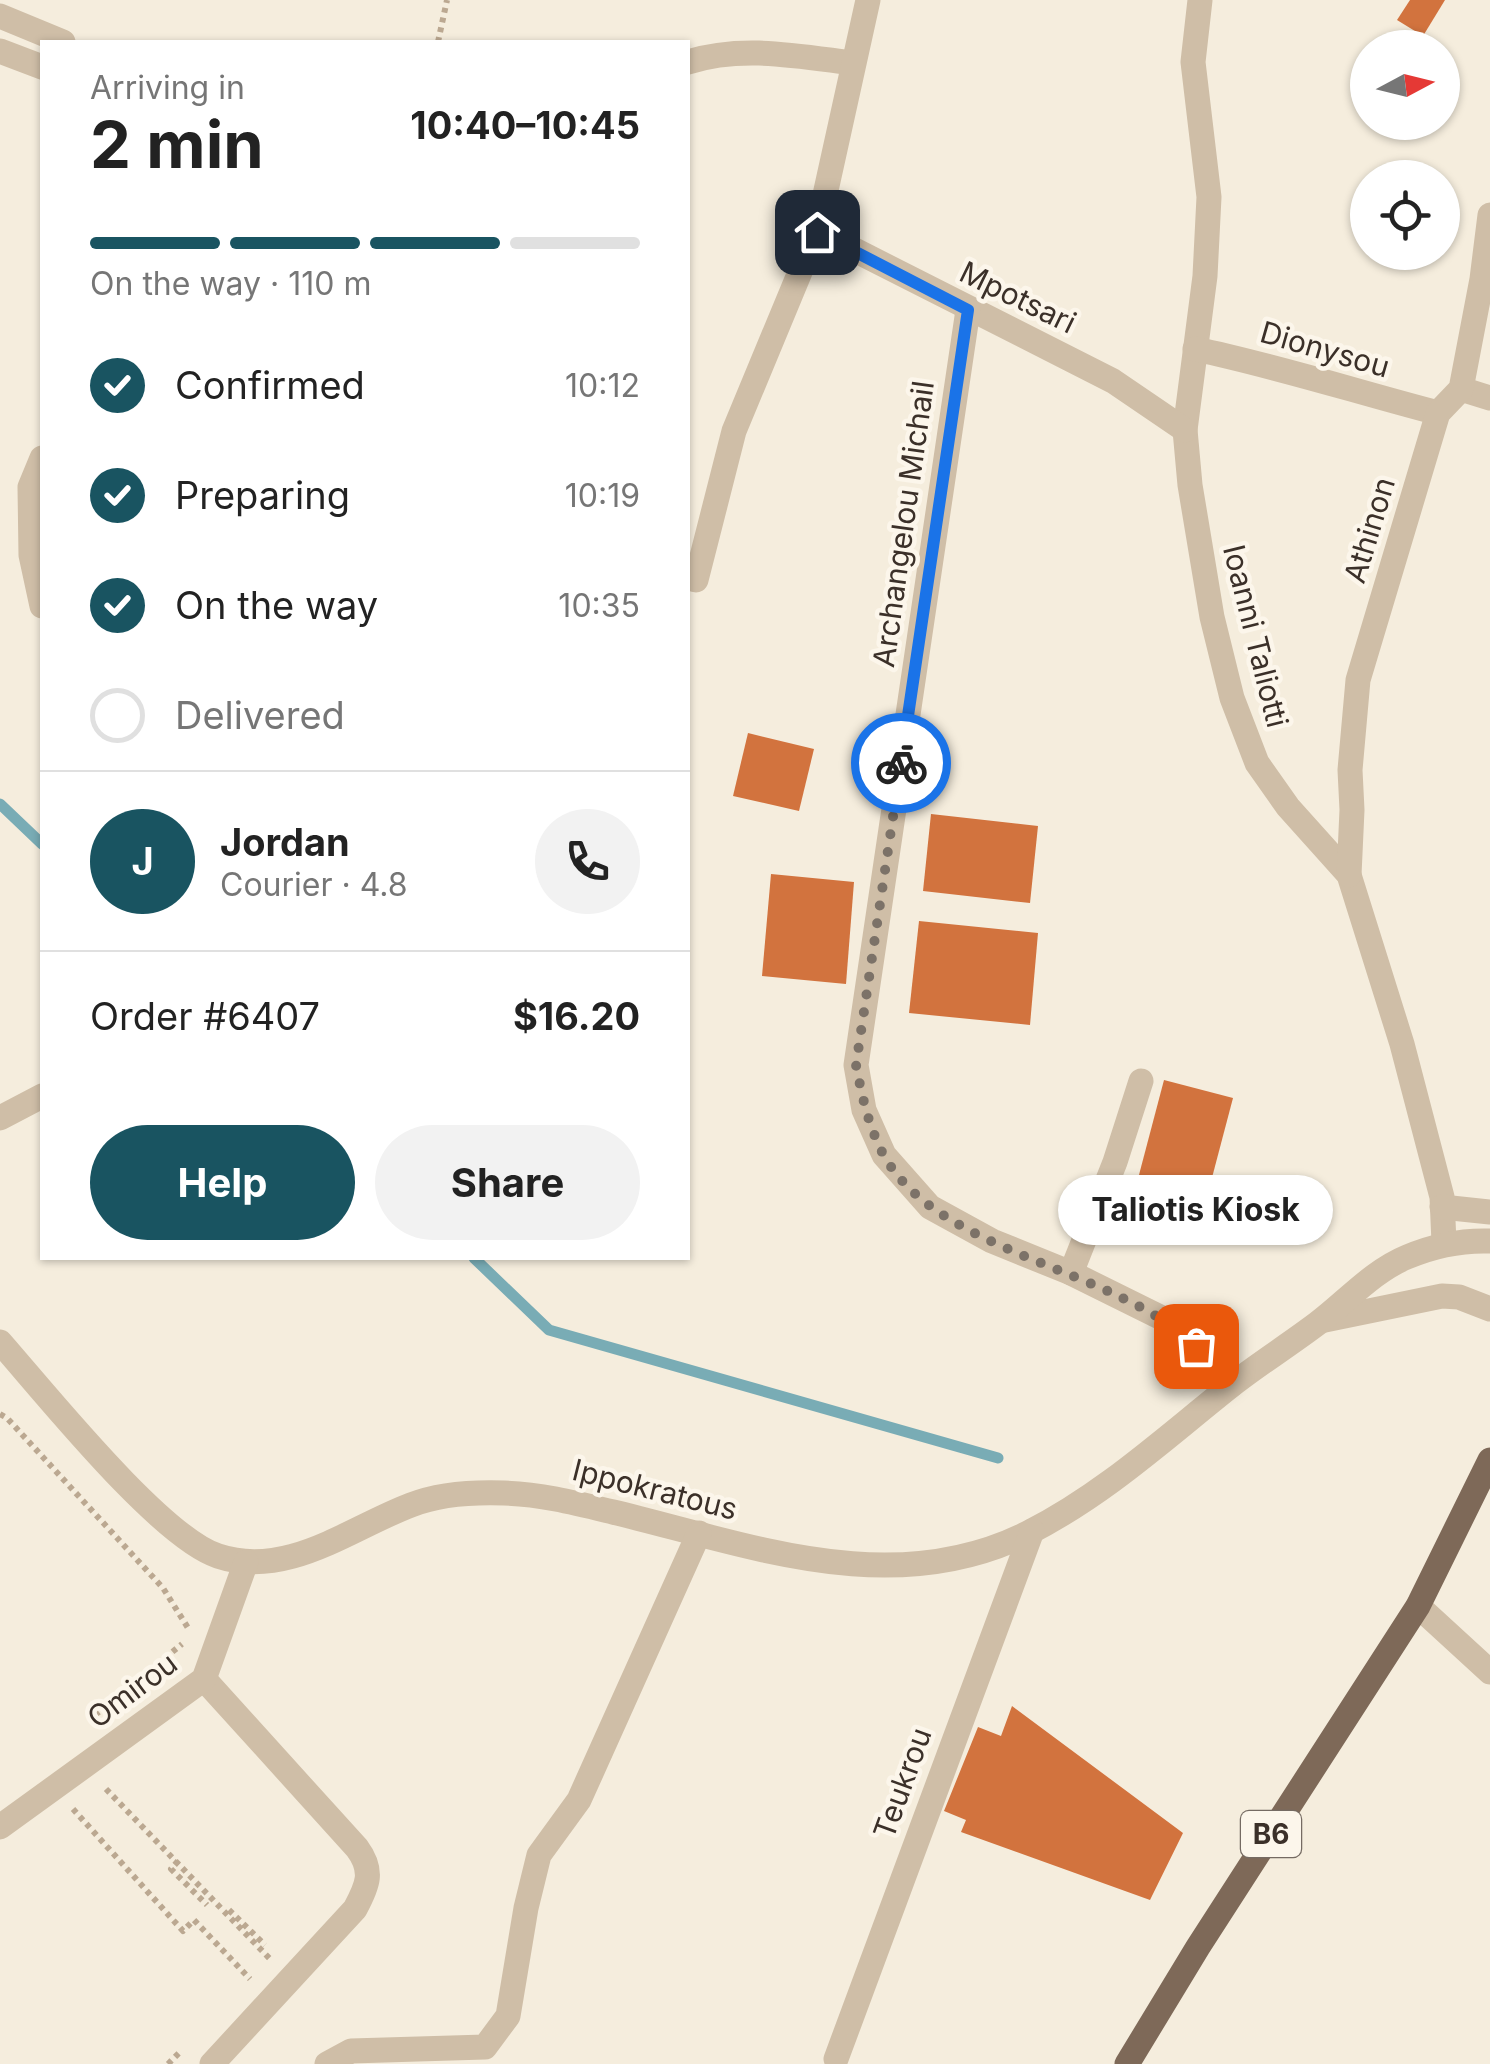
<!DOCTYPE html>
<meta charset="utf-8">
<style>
body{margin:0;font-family:Inter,sans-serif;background:#f2f2f2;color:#222;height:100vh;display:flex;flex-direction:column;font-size:38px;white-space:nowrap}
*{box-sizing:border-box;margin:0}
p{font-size:32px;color:#767676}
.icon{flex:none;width:55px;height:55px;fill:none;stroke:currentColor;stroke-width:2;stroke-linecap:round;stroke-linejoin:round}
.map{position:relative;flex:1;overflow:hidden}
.sheet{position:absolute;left:40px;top:40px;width:650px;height:1220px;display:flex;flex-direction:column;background:#fff;border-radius:0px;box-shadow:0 2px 8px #0004}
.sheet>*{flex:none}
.needle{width:65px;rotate:83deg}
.tools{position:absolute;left:1350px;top:30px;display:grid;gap:20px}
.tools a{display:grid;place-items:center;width:110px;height:110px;border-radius:50%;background:#fff;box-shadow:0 2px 8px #0004;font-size:50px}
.pin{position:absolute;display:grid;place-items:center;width:85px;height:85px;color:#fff;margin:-42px;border-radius:20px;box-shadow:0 5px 15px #0006}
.courier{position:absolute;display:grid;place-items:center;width:100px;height:100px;margin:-50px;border:8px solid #1a73e8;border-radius:50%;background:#fff;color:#222;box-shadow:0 2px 12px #0007}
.bubble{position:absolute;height:70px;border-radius:35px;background:#fff;box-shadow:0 2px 8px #0004;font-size:32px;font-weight:700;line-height:70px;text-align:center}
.head em{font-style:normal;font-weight:700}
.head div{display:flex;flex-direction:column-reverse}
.head{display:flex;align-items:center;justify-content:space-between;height:170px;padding:0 50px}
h1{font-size:65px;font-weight:700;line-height:75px}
.bar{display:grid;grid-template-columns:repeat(4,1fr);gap:15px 10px;align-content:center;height:120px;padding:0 50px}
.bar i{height:12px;border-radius:8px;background:#e0e0e0}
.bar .selected{background:#195461}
.bar p{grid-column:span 4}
.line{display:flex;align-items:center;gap:25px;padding:0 50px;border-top:2px solid #e0e0e0}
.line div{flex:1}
.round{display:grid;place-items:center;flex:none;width:105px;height:105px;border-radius:52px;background:#f2f2f2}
ol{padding:0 50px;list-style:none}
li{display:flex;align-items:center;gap:30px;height:110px}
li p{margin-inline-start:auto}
li .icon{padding:10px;border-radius:50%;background:#195461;color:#fff;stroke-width:4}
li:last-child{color:#767676}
li i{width:55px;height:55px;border:5px solid #e0e0e0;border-radius:50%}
.button{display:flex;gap:20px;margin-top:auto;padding:20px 50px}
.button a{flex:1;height:115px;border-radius:60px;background:#195461;color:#fff;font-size:40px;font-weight:700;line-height:115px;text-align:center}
.button a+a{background:#f2f2f2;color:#222}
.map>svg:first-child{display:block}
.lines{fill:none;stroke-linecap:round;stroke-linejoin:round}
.stream{stroke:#79acb5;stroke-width:11}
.building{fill:#d2733e}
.path{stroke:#bba891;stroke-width:6;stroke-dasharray:5 5;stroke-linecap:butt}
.minor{stroke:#cfbea7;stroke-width:25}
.major{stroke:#7e6958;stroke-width:25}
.done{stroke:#7c7268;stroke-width:10;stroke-dasharray:0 18}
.route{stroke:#1a73e8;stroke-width:12}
.labels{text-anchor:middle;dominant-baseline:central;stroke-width:9;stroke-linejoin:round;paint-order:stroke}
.shield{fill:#fcf6eb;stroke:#756b63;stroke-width:2.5}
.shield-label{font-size:28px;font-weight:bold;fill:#3b3029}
.street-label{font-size:30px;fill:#3b3029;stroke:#fcf6eb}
</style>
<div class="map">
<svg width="1490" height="2064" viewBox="0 0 1490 2064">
<rect width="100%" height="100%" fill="#f5eddd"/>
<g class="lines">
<g class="stream">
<polyline points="0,804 42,844"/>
<polyline points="474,1258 549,1330 998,1458"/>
</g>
</g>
<g class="building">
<polygon points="1410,0 1445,0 1423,36 1397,20"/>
<polygon points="748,733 814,749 799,811 733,796"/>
<polygon points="931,814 1038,826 1030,903 923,891"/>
<polygon points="771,874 854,882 846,984 762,976"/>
<polygon points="919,921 1038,933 1030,1025 909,1013"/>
<polygon points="1164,1080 1233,1098 1204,1208 1135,1190"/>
<polygon points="1012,1706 1183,1833 1150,1900 961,1832 966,1820 944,1811 978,1727 1001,1736"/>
</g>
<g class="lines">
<g class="path">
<polyline points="438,42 447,0"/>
<polyline points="0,1414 7,1418 163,1588 188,1628"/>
<polyline points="95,1715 182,1644"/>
<polyline points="106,1789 271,1960"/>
<polyline points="73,1809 183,1931 194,1920 250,1979"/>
<polyline points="178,1861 171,1869 207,1905"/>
<polyline points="229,1910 265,1945"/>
<polyline points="168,2064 181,2051"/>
</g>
<g class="minor">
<polyline points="1200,0 1193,62 1209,197 1205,276 1185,430 1190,485 1212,617 1232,698 1257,763 1288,807 1349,875 1402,1044 1442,1197 1444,1243"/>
<polyline points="0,16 63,42"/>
<polyline points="0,51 42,67"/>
<path d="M688 62C742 45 797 56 853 63"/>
<polyline points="817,231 1113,381 1185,430"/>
<polyline points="968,310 856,1065 864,1110 884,1155 930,1207 992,1241 1071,1273 1174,1324 1230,1386"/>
<path d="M1195 349C1277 366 1357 392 1438 413"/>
<polyline points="1461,389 1490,398"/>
<polyline points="42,458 30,487 31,555 42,606"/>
<polyline points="696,580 734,431 817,231 868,0"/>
<polyline points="1349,875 1352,810 1350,770 1358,680 1438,413 1461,389 1482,279 1490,215"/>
<polyline points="0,1118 42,1096"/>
<polyline points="1442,1207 1490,1212"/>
<polyline points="1071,1273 1115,1162 1141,1081"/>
<polyline points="1325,1320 1442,1296 1459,1297 1490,1309"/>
<path d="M0 1342C45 1393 160 1537 218 1556 287 1579 350 1528 411 1505 439 1494 475 1492 504 1493 541 1494 576 1503 613 1512 750 1545 892 1601 1028 1533 1103 1495 1164 1439 1228 1388 1257 1365 1289 1345 1318 1323 1347 1301 1373 1271 1407 1257 1435 1245 1460 1240 1490 1241"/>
<polyline points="1418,1606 1490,1672"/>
<path d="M204 1679 357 1848C374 1871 368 1885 355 1909L212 2064"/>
<polyline points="0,1827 204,1679 246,1562"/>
<polyline points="836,2059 1032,1531"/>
<polyline points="327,2064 351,2051 485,2047 508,2016 526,1908 539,1855 579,1800 699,1533"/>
</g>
<polyline class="major" points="1127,2064 1198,1947 1418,1606 1490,1460"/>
</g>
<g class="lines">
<path class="done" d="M901 763 856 1065C862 1096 868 1124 882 1152 935 1254 1114 1267 1196 1346"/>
<polyline class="route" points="817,232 968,310 901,763"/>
</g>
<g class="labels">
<rect class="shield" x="1241" y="1811" width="60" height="46" rx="8"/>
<g class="shield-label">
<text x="1271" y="1834">B6</text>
</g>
<g class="street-label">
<text transform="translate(1018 297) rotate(26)">Mpotsari</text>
<text transform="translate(1325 349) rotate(16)">Dionysou</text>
<text transform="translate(903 524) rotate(-82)">Archangelou Michail</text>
<text transform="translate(1369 530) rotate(-73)">Athinon</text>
<text transform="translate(1256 636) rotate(76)">Ioanni Taliotti</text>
<text transform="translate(655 1489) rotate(14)">Ippokratous</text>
<text transform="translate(132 1690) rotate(-37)">Omirou</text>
<text transform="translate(902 1783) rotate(-70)">Teukrou</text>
</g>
</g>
</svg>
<div class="tools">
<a><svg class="needle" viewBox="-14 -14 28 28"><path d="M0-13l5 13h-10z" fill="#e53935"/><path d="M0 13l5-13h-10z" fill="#767676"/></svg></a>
<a><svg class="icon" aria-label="locate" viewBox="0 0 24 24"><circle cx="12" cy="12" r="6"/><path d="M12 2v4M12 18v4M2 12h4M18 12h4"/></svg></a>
</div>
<div class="pin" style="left:1196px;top:1346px;background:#ea580c"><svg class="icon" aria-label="bag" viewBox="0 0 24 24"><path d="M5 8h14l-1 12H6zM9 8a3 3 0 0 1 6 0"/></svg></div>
<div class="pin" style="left:817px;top:232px;background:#1f2937"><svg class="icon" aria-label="home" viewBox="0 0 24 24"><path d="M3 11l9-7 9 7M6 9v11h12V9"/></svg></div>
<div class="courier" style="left:901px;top:763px"><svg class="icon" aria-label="bike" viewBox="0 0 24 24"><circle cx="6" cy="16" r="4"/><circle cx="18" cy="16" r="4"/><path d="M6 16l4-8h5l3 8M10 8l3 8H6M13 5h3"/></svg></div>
<div class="bubble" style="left:1058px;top:1175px;width:275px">Taliotis Kiosk</div>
<section class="sheet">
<div class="head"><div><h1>2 min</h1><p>Arriving in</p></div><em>10:40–10:45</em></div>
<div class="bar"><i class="selected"></i><i class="selected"></i><i class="selected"></i><i></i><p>On the way · 110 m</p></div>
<ol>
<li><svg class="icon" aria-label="check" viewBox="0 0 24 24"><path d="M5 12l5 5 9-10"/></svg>Confirmed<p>10:12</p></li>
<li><svg class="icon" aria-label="check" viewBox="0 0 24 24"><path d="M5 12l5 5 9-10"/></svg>Preparing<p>10:19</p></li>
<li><svg class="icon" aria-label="check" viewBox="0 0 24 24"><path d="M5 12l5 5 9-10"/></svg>On the way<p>10:35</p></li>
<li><i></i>Delivered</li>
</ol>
<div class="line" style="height:180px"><b class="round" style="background:#195461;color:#fff">J</b><div><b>Jordan</b><p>Courier · 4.8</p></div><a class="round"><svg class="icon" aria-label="phone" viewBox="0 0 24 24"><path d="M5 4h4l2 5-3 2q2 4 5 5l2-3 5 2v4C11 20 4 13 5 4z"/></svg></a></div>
<div class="line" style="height:130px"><div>Order #6407</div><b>$16.20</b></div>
<div class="button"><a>Help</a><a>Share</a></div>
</section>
</div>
